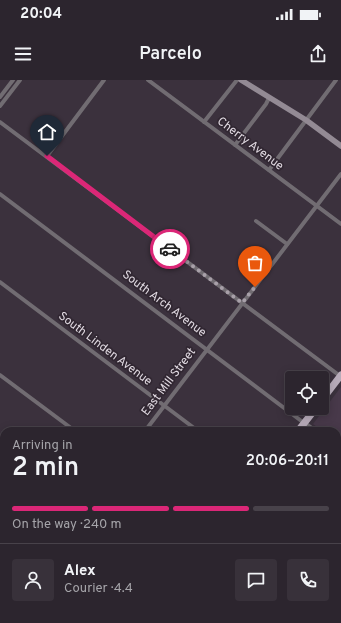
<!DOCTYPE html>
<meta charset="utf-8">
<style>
body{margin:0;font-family:Overpass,sans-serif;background:#38313a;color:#f1f3f6;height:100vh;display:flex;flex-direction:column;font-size:15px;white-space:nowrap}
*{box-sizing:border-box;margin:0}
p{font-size:13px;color:#a6a5aa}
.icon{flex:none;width:22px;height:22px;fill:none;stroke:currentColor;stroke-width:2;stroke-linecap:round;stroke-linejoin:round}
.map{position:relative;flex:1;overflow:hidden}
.details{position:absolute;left:0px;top:347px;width:341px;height:196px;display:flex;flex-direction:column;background:#2c252e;border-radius:12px 12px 0 0;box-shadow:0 2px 10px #0003,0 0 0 1px #48424a}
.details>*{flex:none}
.fabs{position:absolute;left:285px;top:291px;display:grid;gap:8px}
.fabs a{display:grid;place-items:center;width:44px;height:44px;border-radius:4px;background:#2c252e;box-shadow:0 2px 10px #0003,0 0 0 1px #48424a;font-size:20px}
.pin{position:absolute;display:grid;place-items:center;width:34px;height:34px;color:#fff;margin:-41px -17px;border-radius:50% 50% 50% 0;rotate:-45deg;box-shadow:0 0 4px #0007}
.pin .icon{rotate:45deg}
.courier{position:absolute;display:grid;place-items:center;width:40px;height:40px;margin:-20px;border:3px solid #db2777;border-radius:50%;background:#fff;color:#222;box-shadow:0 1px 5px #0007}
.head em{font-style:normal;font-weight:600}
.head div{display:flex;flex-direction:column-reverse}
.head{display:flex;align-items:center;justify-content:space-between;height:68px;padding:0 12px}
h1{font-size:26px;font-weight:600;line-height:30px}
.bar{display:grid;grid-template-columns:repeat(4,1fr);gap:6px 4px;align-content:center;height:48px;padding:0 12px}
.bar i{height:5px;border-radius:3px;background:#48424a}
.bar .active{background:#db2777}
.bar p{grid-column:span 4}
.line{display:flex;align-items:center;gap:10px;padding:0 12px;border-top:1px solid #48424a}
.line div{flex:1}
.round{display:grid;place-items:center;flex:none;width:42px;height:42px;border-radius:4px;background:#38313a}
.status{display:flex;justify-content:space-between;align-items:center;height:28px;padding:0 20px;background:#2c252e;direction:ltr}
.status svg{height:11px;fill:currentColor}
header{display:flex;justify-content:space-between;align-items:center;height:52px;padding:0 12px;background:#2c252e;font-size:18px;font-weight:600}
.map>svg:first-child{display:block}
.built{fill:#48394a}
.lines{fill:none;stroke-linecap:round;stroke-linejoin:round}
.minor{stroke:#716c72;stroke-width:4}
.tertiary{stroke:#716c72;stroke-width:5}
.secondary{stroke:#938a94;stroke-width:5.5}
.trunk{stroke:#b8acba;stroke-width:7}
.done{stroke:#a8a0a9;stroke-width:4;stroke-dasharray:0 7.2}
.route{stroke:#db2777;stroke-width:5}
.labels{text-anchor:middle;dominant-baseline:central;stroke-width:3.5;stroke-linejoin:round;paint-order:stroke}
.street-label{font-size:12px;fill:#e2dbe3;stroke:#312732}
</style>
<div class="status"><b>20:04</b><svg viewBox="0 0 49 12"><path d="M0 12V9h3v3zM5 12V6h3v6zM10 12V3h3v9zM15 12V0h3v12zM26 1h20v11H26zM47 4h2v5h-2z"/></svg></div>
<header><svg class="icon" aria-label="menu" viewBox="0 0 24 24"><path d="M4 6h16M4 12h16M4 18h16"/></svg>Parcelo<svg class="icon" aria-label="share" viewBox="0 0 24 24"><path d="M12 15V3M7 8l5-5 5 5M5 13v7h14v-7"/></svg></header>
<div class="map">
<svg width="341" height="543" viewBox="0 0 341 543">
<rect width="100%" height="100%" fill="#3b313d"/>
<polygon class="built" points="341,307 341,365 337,362 337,351 323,351 313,344"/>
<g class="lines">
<g class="minor">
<polyline points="148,0 341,144"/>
<polyline points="0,17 13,0"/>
<polyline points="0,26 20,0"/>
<polyline points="0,42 340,296"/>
<polyline points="204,42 237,0"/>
<polyline points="235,65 266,24 269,18"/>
<polyline points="47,76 104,0"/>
<polyline points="269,90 336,0"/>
<polyline points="0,114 304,343"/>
<polyline points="256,141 287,164"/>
<polyline points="0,202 198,351"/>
<polyline points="0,295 75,351"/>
<polyline points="145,351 341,94"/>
<polyline points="0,384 4,387"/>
<polyline points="337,457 341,460"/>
<polyline points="111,539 116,543"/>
<polyline points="207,539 212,543"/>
<polyline points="324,539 329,543"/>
</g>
<g class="tertiary">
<polyline points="304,343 315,351"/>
<polyline points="337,367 341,370"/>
</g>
<polyline class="secondary" points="241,0 306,40 341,66"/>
<g class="trunk">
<polyline points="322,320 341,295"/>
<polyline points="298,351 316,328"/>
<polyline points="151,543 154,539"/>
</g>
</g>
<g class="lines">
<polyline class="done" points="170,169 242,223 255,207"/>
<polyline class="route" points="47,76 170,169"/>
</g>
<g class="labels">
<g class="street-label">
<text transform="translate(250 64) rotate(37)">Cherry Avenue</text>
<text transform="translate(164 224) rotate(37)">South Arch Avenue</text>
<text transform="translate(105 269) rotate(37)">South Linden Avenue</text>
<text transform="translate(169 302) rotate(-53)">East Mill Street</text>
</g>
</g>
</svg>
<div class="fabs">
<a><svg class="icon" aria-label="locate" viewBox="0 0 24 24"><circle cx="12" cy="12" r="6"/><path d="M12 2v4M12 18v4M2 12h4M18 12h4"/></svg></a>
</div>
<div class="pin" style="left:255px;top:207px;background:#ea580c"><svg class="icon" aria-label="bag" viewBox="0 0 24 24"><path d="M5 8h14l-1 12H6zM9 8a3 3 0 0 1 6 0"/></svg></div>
<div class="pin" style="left:47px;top:76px;background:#1f2937"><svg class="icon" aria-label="home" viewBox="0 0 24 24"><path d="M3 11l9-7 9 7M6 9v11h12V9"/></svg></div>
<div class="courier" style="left:170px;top:169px"><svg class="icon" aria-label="car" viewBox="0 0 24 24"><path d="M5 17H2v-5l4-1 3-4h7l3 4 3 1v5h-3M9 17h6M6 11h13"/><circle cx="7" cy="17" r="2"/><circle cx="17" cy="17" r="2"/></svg></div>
<section class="details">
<div class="head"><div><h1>2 min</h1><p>Arriving in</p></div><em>20:06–20:11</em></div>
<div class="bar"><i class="active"></i><i class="active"></i><i class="active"></i><i></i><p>On the way · 240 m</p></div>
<div class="line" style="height:72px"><a class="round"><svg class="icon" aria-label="person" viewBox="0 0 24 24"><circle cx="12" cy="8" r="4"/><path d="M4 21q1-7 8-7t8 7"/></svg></a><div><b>Alex</b><p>Courier · 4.4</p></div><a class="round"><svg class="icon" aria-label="chat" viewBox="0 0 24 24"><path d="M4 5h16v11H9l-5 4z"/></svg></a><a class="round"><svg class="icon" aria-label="phone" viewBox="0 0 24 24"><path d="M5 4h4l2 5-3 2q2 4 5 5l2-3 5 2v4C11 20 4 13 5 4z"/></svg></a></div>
</section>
</div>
